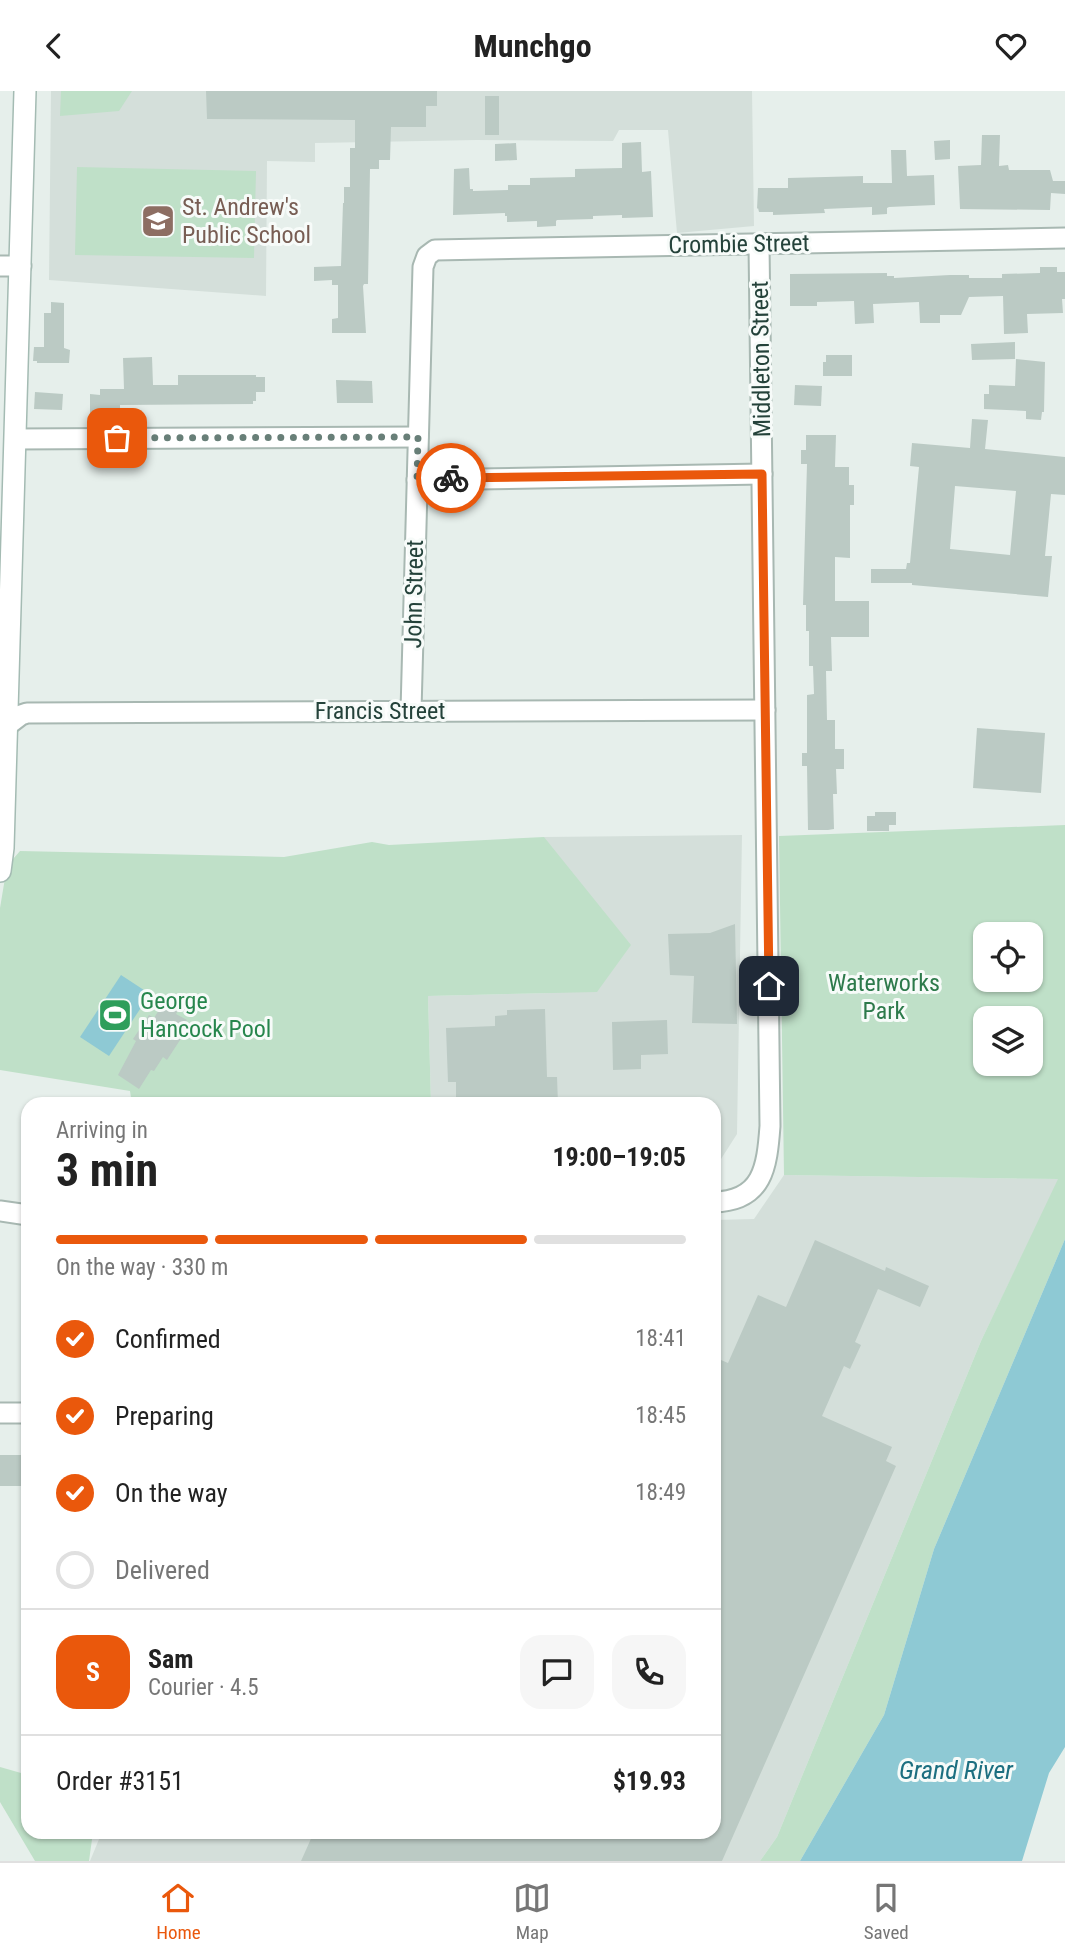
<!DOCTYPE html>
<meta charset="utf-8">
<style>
body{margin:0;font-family:"Roboto Condensed",sans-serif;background:#f6f6f6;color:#222;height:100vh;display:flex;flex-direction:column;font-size:26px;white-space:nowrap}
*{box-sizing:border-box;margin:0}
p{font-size:23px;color:#767676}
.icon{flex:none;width:38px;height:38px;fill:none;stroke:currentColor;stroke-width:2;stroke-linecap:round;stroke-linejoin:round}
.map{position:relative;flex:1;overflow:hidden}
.drawer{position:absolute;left:21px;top:1006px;width:700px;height:742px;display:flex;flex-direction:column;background:#fff;border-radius:21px;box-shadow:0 2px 5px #0004}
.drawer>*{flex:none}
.controls{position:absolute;left:973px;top:831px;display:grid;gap:14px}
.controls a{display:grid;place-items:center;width:70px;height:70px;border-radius:14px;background:#fff;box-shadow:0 2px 5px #0004;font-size:35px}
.pin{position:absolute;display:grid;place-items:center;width:60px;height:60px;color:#fff;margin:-30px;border-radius:14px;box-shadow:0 4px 10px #0006}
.courier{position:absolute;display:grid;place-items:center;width:70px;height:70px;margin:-35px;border:5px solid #ea580c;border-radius:50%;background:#fff;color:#222;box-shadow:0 2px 9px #0007}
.headline em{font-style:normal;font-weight:700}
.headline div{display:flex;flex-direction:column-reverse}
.headline{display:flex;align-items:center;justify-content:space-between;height:119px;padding:0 35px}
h1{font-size:46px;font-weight:700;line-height:52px}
.bar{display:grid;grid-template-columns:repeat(4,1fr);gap:10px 7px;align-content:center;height:84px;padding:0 35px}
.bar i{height:9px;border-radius:5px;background:#e0e0e0}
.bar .active{background:#ea580c}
.bar p{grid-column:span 4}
.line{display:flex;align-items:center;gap:18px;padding:0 35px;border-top:2px solid #e0e0e0}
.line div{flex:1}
.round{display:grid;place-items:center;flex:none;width:74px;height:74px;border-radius:21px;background:#f6f6f6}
ol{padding:0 35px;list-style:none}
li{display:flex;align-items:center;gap:21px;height:77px}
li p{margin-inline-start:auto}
li .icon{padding:7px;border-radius:50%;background:#ea580c;color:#fff;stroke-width:4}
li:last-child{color:#767676}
li i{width:38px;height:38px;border:4px solid #e0e0e0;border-radius:50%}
header{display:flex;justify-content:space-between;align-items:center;height:91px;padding:0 35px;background:#fff;font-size:32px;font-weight:700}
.menu{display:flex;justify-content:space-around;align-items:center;height:98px;border-top:2px solid #e0e0e0;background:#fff;font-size:19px;color:#767676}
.menu a{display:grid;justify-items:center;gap:4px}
.menu .active{color:#ea580c}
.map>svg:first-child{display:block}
.built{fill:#d4dfda}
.green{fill:#bfe0c8;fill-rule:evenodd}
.water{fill:#8ec9d4}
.building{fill:#bbcac4;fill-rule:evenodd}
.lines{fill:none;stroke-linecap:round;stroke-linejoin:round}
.street-casing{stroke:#a8b8b2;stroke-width:23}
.secondary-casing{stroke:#a4bbb3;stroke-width:24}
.street{stroke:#fff;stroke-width:19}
.secondary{stroke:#fff;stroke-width:21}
.done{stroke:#687f78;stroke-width:7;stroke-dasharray:0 12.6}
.route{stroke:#ea580c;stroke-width:9}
.labels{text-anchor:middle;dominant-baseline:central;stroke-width:6;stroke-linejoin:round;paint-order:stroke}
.education-label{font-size:24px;fill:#785e54;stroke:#f7fbf9;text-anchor:start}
.street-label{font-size:24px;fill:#24423a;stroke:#f7fbf9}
.park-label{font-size:24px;fill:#2d7a4b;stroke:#f7fbf9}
.leisure-label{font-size:24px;fill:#27864d;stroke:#f7fbf9;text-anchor:start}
.water-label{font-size:26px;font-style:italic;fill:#1c6f80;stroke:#f7fbf9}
</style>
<header><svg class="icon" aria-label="back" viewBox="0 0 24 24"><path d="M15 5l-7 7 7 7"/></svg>Munchgo<svg class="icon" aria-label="heart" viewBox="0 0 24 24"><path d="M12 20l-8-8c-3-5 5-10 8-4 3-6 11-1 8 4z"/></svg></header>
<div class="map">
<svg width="1065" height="1770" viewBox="0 0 1065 1770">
<rect width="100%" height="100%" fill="#e6efeb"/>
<g class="built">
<polygon points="51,0 752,0 754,135 677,142 668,39 619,39 613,50 476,49 315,52 315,71 267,70 266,205 49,189"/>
<polygon points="742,744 737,1043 714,1079 714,1013 431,1013 428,905 552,902 544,746"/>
<polygon points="784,1084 1059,1088 981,1250 777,1746 760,1770 90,1770 102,1741 714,1741 714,1129 754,1128"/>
</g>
<g class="green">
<polygon points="61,0 132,0 119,20 60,25"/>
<polygon points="77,76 256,80 254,167 75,164"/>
<path d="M1065 734V1148L934 1458 884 1624 800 1770H760L777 1746 981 1250 1058 1088 784 1084 779 745ZM985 844H1031V889H985ZM985 928H1031V973H985Z"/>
<polygon points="544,746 631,854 597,901 428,905 431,1013 132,1013 130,1000 0,979 0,817 7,775 20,760 284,766 372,751 389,754"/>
<polygon points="0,1676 28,1684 28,1741 93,1741 89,1770 35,1770 0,1711"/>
</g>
<g class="water">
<polygon points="121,884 150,903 109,965 80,946"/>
<polygon points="1065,1148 1065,1656 1049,1682 1022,1770 800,1770 884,1624 934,1458"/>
</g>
<g class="building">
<polygon points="206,0 437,0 437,15 426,15 426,36 391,36 390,69 379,69 379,78 370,78 368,193 364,193 363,195 366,242 332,242 332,228 338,227 338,194 332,194 332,189 314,190 314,176 341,175 343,112 344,112 344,96 350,96 350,57 355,57 355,29 207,28"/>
<rect x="485" y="5" width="14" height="39"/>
<polygon points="982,44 1000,44 999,75 1008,74 1009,79 1050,79 1053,90 1065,90 1065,103 1051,102 1050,119 960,118 958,75 981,74"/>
<polygon points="950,49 950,68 935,69 934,50"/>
<polygon points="641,51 642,81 651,80 653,126 622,127 622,124 593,125 593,128 557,129 556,130 556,135 537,136 537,130 507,131 507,125 505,125 505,122 453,124 454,78 469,77 470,98 473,98 473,100 508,99 508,94 530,94 530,87 575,86 575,78 622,77 622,52"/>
<polygon points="516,52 517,69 495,70 495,53"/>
<polygon points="891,59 906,59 907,85 934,84 935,114 889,116 887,117 887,123 872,124 872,116 824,118 825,122 773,124 773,121 759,121 758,117 757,118 758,97 788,97 788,87 863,85 863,92 892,92"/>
<polygon points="1040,176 1057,176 1057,181 1065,181 1065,208 1062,208 1063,222 1027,223 1028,242 1004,243 1003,205 969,206 961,224 940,224 940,232 920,232 919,211 873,213 874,232 855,233 854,210 817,211 817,215 790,215 790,183 887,182 887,185 894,185 894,187 950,184 969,184 969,187 1002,187 1002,183 1040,182"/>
<polygon points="51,211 64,212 64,257 70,259 69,272 37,272 37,270 33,270 34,256 44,256 44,222 51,222"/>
<polygon points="1015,251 1015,268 972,269 971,253"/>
<polygon points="826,264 852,264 852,285 823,285 823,271 826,271"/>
<polygon points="152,266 153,294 178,294 178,284 256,284 256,286 265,286 265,301 256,301 256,310 253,310 253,313 120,314 120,319 108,319 108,323 90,323 90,303 100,304 100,298 124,298 123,267"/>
<polygon points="1016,268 1045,271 1044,321 1042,321 1041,329 1026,328 1026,320 984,318 984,303 989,303 989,294 1015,295"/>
<polygon points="336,289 372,290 373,312 337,312"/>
<polygon points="795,294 822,295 821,315 794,314"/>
<polygon points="35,301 63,303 62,319 34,318"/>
<path d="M972 328 988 329 985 358 1065 366V404L1051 403 1045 465H1052L1048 506 912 494V492H871V478H906L907 472H910L919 376 910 375 912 352 970 357ZM955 395 1016 400 1010 464 950 458Z"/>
<polygon points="806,344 836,344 835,376 849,376 849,394 854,394 854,414 850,414 850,467 835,466 835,510 869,510 869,546 831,546 832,580 826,580 827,629 835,629 835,658 844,658 844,678 836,678 837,703 833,703 834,738 828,739 808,739 807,675 802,675 802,662 807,662 807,604 814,603 813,575 809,575 809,540 806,540 806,514 803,514 807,373 801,373 801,359 806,359"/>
<polygon points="977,637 1045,642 1041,702 973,697"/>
<polygon points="875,721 896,721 896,734 889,734 889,740 867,740 867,725 875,725"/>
<polygon points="735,833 737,933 692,932 694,885 670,884 668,843 710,842"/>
<polygon points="167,906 181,915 176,923 187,929 177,944 182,946 167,969 163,966 154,980 151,979 139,998 118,984 136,950 133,948 149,924 154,927"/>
<polygon points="545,918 547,986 557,986 558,1013 456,1013 456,991 448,991 446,937 495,935 495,925 507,924 507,919"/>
<polygon points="667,929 668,963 641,964 641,978 613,979 612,931"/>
<polygon points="815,1149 885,1180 886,1176 929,1195 920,1216 878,1198 855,1251 861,1254 850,1278 844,1275 822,1325 892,1356 886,1370 896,1375 722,1770 301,1770 314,1741 714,1741 714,1266 728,1272 758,1204 786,1216"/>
<rect x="0" y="1364" width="28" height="31"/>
</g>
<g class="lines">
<g class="street-casing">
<g id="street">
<polyline points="0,175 21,175"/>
<polyline points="15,348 418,346"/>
<polyline points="417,389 762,383"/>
<polyline points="411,620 423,176 427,165 435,159 1065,147"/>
<polyline points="0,640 21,624 27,622 765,619"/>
<path d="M714 1111C763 1110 767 1076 770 1035L759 153"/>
<polyline points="0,1120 28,1124"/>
<polyline points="0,1322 28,1322"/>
</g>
</g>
<g class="secondary-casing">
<polyline id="secondary" points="0,780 3,757 25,0"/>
</g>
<use href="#street" class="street"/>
<use href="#secondary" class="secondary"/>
</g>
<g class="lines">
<polyline class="done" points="117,347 418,346 417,389 451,387"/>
<polyline class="route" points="451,387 762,383 769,895"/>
</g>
<defs>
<g id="school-square" transform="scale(1.75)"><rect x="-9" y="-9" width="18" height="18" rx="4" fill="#8d6e63" stroke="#f7fbf9"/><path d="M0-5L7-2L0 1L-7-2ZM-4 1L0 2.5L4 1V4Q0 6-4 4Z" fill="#fff"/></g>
<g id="stadium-square" transform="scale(1.75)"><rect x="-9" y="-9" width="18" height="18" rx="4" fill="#2e9e5b" stroke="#f7fbf9"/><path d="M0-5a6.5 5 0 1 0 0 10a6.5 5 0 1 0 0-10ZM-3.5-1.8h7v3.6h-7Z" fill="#fff"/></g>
</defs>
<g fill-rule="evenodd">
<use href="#school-square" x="158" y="130"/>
<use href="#stadium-square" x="115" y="924"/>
</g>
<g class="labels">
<g class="education-label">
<text x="182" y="116">St. Andrew's<tspan x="182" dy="28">Public School</tspan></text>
</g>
<g class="street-label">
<text transform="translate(739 153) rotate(-1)">Crombie Street</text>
<text transform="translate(761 268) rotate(-91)">Middleton Street</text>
<text transform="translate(414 503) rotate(-89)">John Street</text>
<text x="380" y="620">Francis Street</text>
</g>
<g class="park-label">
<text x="884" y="892">Waterworks<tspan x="884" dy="28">Park</tspan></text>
</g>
<g class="leisure-label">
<text x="140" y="910">George<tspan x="140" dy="28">Hancock Pool</tspan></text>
</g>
<g class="water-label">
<text x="956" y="1679">Grand River</text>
</g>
</g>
</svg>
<div class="controls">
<a><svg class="icon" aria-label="locate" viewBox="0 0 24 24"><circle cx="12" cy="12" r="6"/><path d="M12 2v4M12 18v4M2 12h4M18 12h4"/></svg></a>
<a><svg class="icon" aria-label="layers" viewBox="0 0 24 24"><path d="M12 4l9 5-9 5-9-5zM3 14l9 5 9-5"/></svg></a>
</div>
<div class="pin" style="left:117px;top:347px;background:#ea580c"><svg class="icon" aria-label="bag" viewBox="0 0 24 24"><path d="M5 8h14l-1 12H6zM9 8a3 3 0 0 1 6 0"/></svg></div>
<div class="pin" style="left:769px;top:895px;background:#1f2937"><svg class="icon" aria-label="home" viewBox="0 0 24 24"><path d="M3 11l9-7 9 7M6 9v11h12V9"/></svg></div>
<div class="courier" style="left:451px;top:387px"><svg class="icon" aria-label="bike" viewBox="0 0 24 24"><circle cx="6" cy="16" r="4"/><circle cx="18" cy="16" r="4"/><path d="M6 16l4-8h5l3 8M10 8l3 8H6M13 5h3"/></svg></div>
<section class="drawer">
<div class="headline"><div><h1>3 min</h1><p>Arriving in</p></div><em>19:00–19:05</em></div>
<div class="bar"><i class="active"></i><i class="active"></i><i class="active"></i><i></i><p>On the way · 330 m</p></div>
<ol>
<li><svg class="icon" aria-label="check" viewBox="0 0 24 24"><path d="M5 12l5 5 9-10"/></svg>Confirmed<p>18:41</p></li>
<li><svg class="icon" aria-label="check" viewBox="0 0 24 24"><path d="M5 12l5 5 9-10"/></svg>Preparing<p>18:45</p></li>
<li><svg class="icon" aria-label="check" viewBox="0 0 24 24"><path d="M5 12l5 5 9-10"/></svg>On the way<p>18:49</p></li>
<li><i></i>Delivered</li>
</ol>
<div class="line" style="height:126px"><b class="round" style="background:#ea580c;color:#fff">S</b><div><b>Sam</b><p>Courier · 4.5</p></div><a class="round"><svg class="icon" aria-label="chat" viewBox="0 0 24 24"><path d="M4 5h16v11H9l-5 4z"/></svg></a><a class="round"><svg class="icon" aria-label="phone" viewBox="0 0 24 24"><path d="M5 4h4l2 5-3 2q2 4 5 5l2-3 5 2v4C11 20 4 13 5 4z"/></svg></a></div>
<div class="line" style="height:91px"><div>Order #3151</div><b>$19.93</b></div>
</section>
</div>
<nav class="menu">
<a class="active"><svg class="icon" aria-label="home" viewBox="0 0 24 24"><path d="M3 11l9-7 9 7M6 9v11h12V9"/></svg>Home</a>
<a><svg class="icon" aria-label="map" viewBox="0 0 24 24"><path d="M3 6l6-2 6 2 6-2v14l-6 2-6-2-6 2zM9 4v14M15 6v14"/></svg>Map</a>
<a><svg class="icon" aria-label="saved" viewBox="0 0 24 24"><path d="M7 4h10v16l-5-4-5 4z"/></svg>Saved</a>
</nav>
